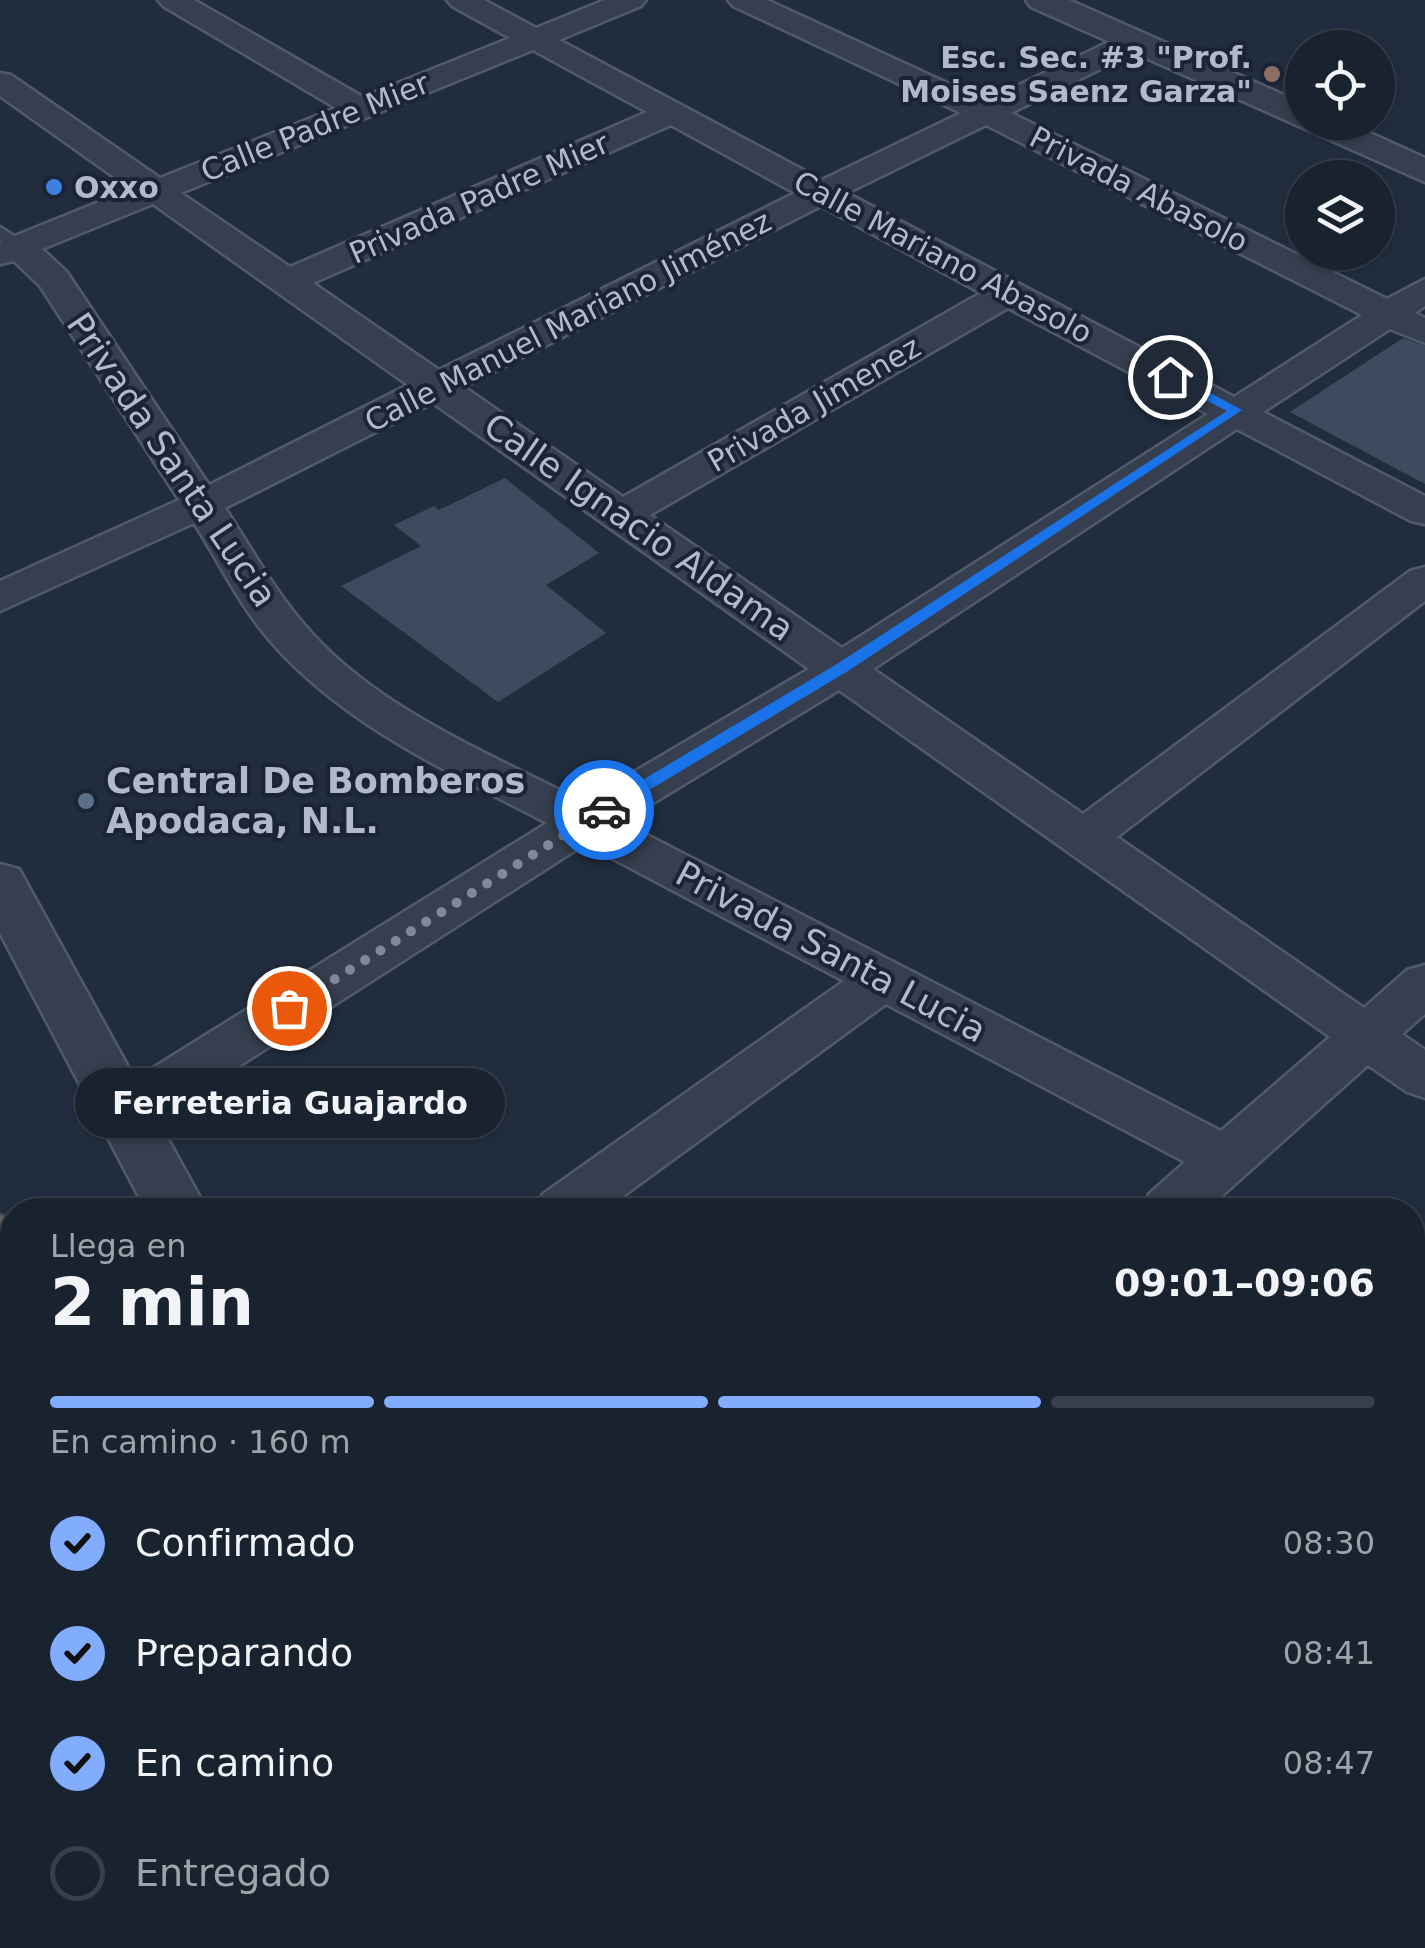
<!DOCTYPE html>
<html lang="es">
<meta charset="utf-8">
<style>
body{margin:0;font-family:"DejaVu Sans",sans-serif;background:#222a37;color:#f1f3f6;height:100vh;display:flex;flex-direction:column;font-size:38px;white-space:nowrap}
*{box-sizing:border-box;margin:0}
p{font-size:32px;color:#9fa4aa}
.icon{flex:none;width:55px;height:55px;fill:none;stroke:currentColor;stroke-width:2;stroke-linecap:round;stroke-linejoin:round}
.map{position:relative;flex:1;overflow:hidden}
.details{position:absolute;left:0px;top:1198px;width:1425px;height:752px;display:flex;flex-direction:column;background:#19222f;border-radius:40px 40px 0 0;box-shadow:0 2px 8px #0004,0 0 0 2px #373f4b}
.details>*{flex:none}
.fabs{position:absolute;left:1285px;top:30px;display:grid;gap:20px}
.fabs a{display:grid;place-items:center;width:110px;height:110px;border-radius:50%;background:#19222f;box-shadow:0 2px 8px #0004,0 0 0 2px #373f4b;font-size:50px}
.pin{position:absolute;display:grid;place-items:center;width:85px;height:85px;color:#fff;margin:-42px;border:5px solid #fff;border-radius:50%;box-shadow:0 2px 10px #0007}
.courier{position:absolute;display:grid;place-items:center;width:100px;height:100px;margin:-50px;border:8px solid #1a73e8;border-radius:50%;background:#fff;color:#222;box-shadow:0 2px 12px #0007}
.bubble{position:absolute;height:70px;border-radius:35px;background:#19222f;box-shadow:0 2px 8px #0004,0 0 0 2px #373f4b;font-size:32px;font-weight:600;line-height:70px;text-align:center}
.overview em{font-style:normal;font-weight:600}
.overview div{display:flex;flex-direction:column-reverse}
.overview{display:flex;align-items:center;justify-content:space-between;height:170px;padding:0 50px}
h1{font-size:65px;font-weight:600;line-height:75px}
.bar{display:grid;grid-template-columns:repeat(4,1fr);gap:15px 10px;align-content:center;height:120px;padding:0 50px}
.bar i{height:12px;border-radius:8px;background:#373f4b}
.bar .active{background:#82adff}
.bar p{grid-column:span 4}
ol{padding:0 50px;list-style:none}
li{display:flex;align-items:center;gap:30px;height:110px}
li p{margin-inline-start:auto}
li .icon{padding:10px;border-radius:50%;background:#82adff;color:#111;stroke-width:4}
li:last-child{color:#9fa4aa}
li i{width:55px;height:55px;border:5px solid #373f4b;border-radius:50%}
.map>svg:first-child{display:block}
.building{fill:#3d4b5f}
.lines{fill:none;stroke-linecap:round;stroke-linejoin:round}
.service-casing{stroke:#515a6a;stroke-width:5}
.minor-casing{stroke:#515a6a;stroke-width:5}
.tertiary-casing{stroke:#515a6a;stroke-width:5}
.trunk-casing{stroke:#414a5a;stroke-width:5}
.service{fill:#363f4f;fill-rule:evenodd}
.minor{fill:#363f4f;fill-rule:evenodd}
.tertiary{fill:#363f4f;fill-rule:evenodd}
.trunk{fill:#646460;fill-rule:evenodd}
.route{fill:#1a73e8}
.done{stroke:#7f8999;stroke-width:10;stroke-dasharray:0 18}
.education-dot{fill:#8d6e63;stroke:#1b2434;stroke-width:4}
.shop-dot{fill:#3f7fe0;stroke:#1b2434;stroke-width:4}
.service-dot{fill:#5c6f8a;stroke:#1b2434;stroke-width:4}
.labels{text-anchor:middle;dominant-baseline:central;stroke-width:8;stroke-linejoin:round;paint-order:stroke}
.far-poi-label{font-size:30px;font-weight:bold;fill:#b1baca;stroke:#1b2434;text-anchor:end}
.far-street-label{font-size:30px;fill:#b1baca;stroke:#1b2434}
.street-label{font-size:35px;fill:#b1baca;stroke:#1b2434}
.poi-label{font-size:35px;font-weight:bold;fill:#b1baca;stroke:#1b2434;text-anchor:start}
</style>
<div class="map">
<svg width="1425" height="1948" viewBox="0 0 1425 1948">
<rect width="100%" height="100%" fill="#212d3f"/>
<g class="building">
<polygon points="1403,338 1425,346 1425,484 1290,412"/>
<polygon points="505,478 599,553 546,585 606,633 498,702 341,586 421,546 394,525 434,506 439,510"/>
</g>
<g class="lines">
<g class="service-casing">
<polygon id="service" points="0,227 25,243 25,251 13,251 0,240"/>
</g>
<g class="minor-casing">
<g id="minor">
<path d="M158 0H194L363 97 510 38 452 6 447 0H484L536 28 605 0H646L641 6 559 40 822 180 961 113 733 6 728 0H767L986 101 1123 35H1145L1149 41 1145 47 1011 113 1387 299 1425 279V306L1415 313 1425 318V343L1390 329 1263 412 1425 496V524L1411 521 1237 429 873 669 1083 814 1410 571 1425 567V601L1117 837 1364 1008 1407 970 1425 965V1014L1402 1034 1425 1050V1098L1407 1092 1368 1065 1206 1210H1141L1149 1194 1185 1162 886 1004 604 1210H535L543 1194 844 981 585 844 144 1127 125 1133 106 1127 99 1112 106 1097 547 823C451 773 347 727 273 644 242 610 219 562 194 523L0 611V581L179 500 40 286 14 261 0 264V242L131 189 0 96V73L11 75 160 178 336 108 163 6ZM533 50 647 112 290 267 181 193ZM671 125 795 193 439 370 313 283ZM986 125 1362 315 1234 397 847 193ZM153 204 408 385 209 485 66 271 42 249ZM821 206 981 293 623 497 464 387ZM1008 308 1208 414 842 648 650 515ZM433 403 809 669 583 802C487 752 372 707 302 622 273 588 250 546 225 508ZM839 690 1330 1037 1221 1131 622 822Z"/>
<polygon points="1412,1440 1425,1445 1425,1507 1412,1502"/>
<polygon points="1277,1938 1354,1938 1358,1948 1281,1948"/>
</g>
</g>
<g class="tertiary-casing">
<g id="tertiary">
<polygon points="1026,0 1069,0 1302,103 1302,122 1346,122 1425,158 1425,182 1031,7"/>
<polygon points="0,864 19,869 207,1210 146,1210 0,933"/>
<polygon points="526,1938 604,1938 609,1948 530,1948"/>
</g>
</g>
<g class="trunk-casing">
<g id="trunk">
<polygon points="0,1215 12,1219 12,1294 0,1289"/>
<polygon points="0,1786 12,1791 12,1895 0,1890"/>
<polygon points="12,1916 12,1938 80,1938 85,1948 7,1948 3,1938"/>
<polygon points="293,1938 371,1938 376,1948 297,1948"/>
</g>
</g>
<use href="#service" class="service"/>
<use href="#minor" class="minor"/>
<use href="#tertiary" class="tertiary"/>
<use href="#trunk" class="trunk"/>
</g>
<polygon class="route" points="1166,374 1175,374 1242,410 848,671 609,814 599,814 599,806 837,664 1227,411 1166,380"/>
<g class="lines">
<polyline class="done" points="289,1008 604,810"/>
</g>
<circle class="education-dot" cx="1272" cy="74" r="10"/>
<circle class="shop-dot" cx="54" cy="187" r="10"/>
<circle class="service-dot" cx="86" cy="801" r="10"/>
<g class="labels">
<g class="far-poi-label">
<text x="1252" y="57">Esc. Sec. #3 "Prof.<tspan x="1252" dy="34">Moises Saenz Garza"</tspan></text>
<text x="74" y="187" text-anchor="start">Oxxo</text>
</g>
<g class="far-street-label">
<text transform="translate(315 127) rotate(-22)">Calle Padre Mier</text>
<text transform="translate(1139 189) rotate(27)">Privada Abasolo</text>
<text transform="translate(479 198) rotate(-24)">Privada Padre Mier</text>
<text transform="translate(943 257) rotate(28)">Calle Mariano Abasolo</text>
<text transform="translate(568 321) rotate(-27)">Calle Manuel Mariano Jiménez</text>
<text transform="translate(814 404) rotate(-30)">Privada Jimenez</text>
</g>
<g class="street-label">
<text transform="translate(172 460) rotate(56)">Privada Santa Lucia</text>
<text transform="translate(639 527) rotate(35)">Calle Ignacio Aldama</text>
<text transform="translate(831 952) rotate(28)">Privada Santa Lucia</text>
</g>
<g class="poi-label">
<text x="106" y="781">Central De Bomberos<tspan x="106" dy="40">Apodaca, N.L.</tspan></text>
</g>
</g>
</svg>
<div class="fabs">
<a><svg class="icon" aria-label="locate" viewBox="0 0 24 24"><circle cx="12" cy="12" r="6"/><path d="M12 2v4M12 18v4M2 12h4M18 12h4"/></svg></a>
<a><svg class="icon" aria-label="layers" viewBox="0 0 24 24"><path d="M12 4l9 5-9 5-9-5zM3 14l9 5 9-5"/></svg></a>
</div>
<div class="pin" style="left:289px;top:1008px;background:#ea580c"><svg class="icon" aria-label="bag" viewBox="0 0 24 24"><path d="M5 8h14l-1 12H6zM9 8a3 3 0 0 1 6 0"/></svg></div>
<div class="pin" style="left:1170px;top:377px;background:#1f2937"><svg class="icon" aria-label="home" viewBox="0 0 24 24"><path d="M3 11l9-7 9 7M6 9v11h12V9"/></svg></div>
<div class="courier" style="left:604px;top:810px"><svg class="icon" aria-label="car" viewBox="0 0 24 24"><path d="M5 17H2v-5l4-1 3-4h7l3 4 3 1v5h-3M9 17h6M6 11h13"/><circle cx="7" cy="17" r="2"/><circle cx="17" cy="17" r="2"/></svg></div>
<div class="bubble" style="left:75px;top:1068px;width:430px">Ferreteria Guajardo</div>
<section class="details">
<div class="overview"><div><h1>2 min</h1><p>Llega en</p></div><em>09:01–09:06</em></div>
<div class="bar"><i class="active"></i><i class="active"></i><i class="active"></i><i></i><p>En camino · 160 m</p></div>
<ol>
<li><svg class="icon" aria-label="check" viewBox="0 0 24 24"><path d="M5 12l5 5 9-10"/></svg>Confirmado<p>08:30</p></li>
<li><svg class="icon" aria-label="check" viewBox="0 0 24 24"><path d="M5 12l5 5 9-10"/></svg>Preparando<p>08:41</p></li>
<li><svg class="icon" aria-label="check" viewBox="0 0 24 24"><path d="M5 12l5 5 9-10"/></svg>En camino<p>08:47</p></li>
<li><i></i>Entregado</li>
</ol>
</section>
</div>
